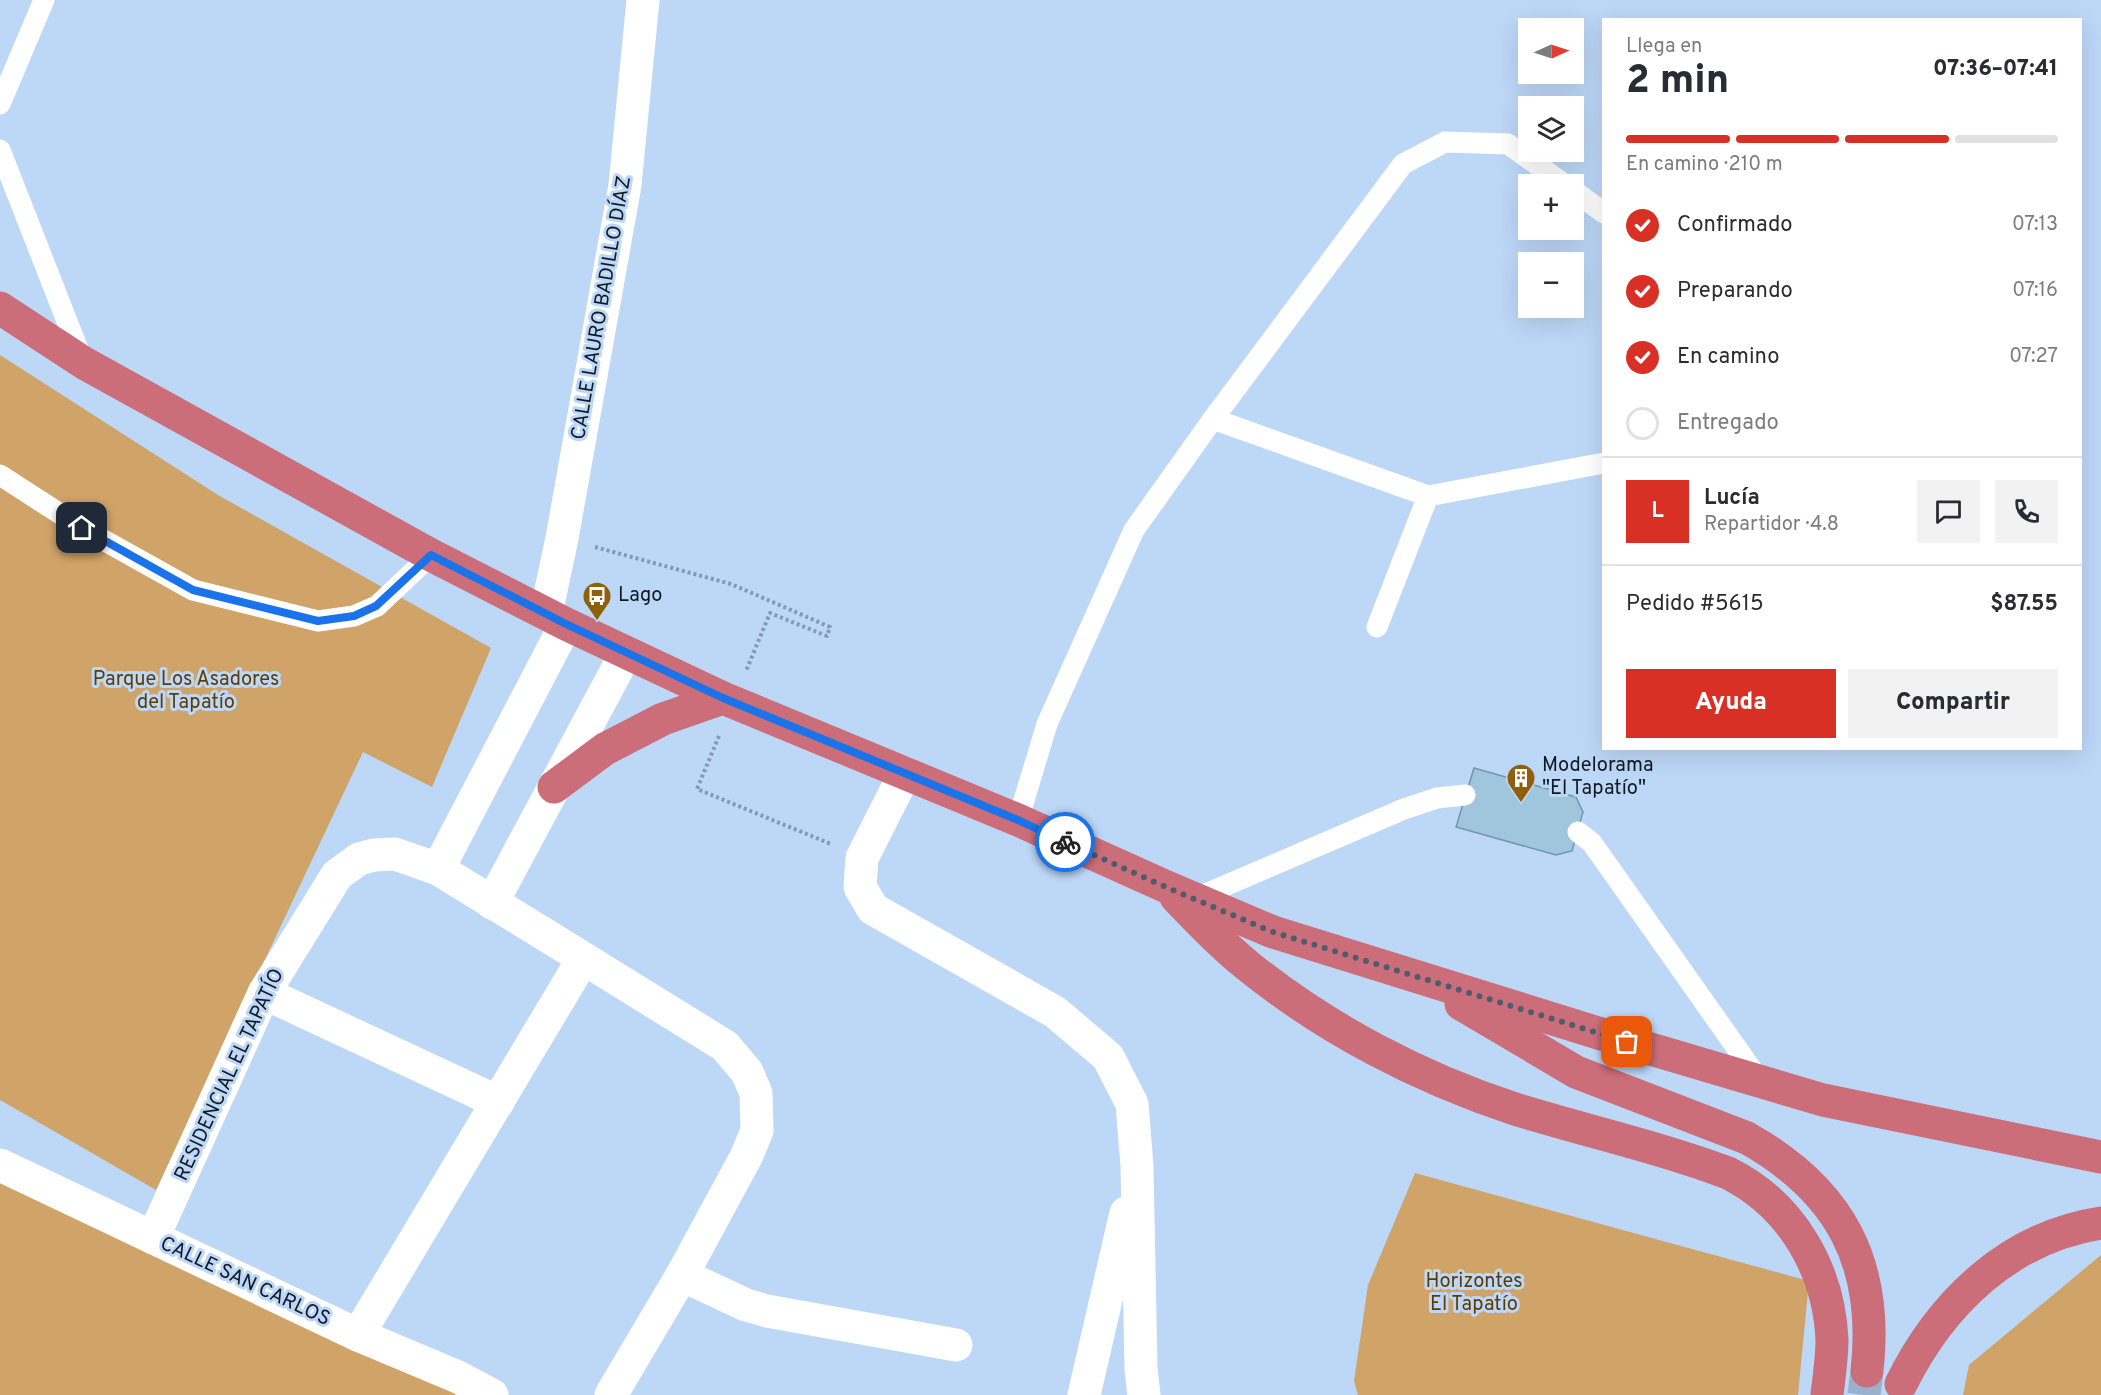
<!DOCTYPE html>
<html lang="es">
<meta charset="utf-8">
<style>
body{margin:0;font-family:Overpass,sans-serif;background:#f2f2f3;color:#2b2b33;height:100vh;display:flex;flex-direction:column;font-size:22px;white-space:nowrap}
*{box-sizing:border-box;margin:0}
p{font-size:20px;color:#7c7c81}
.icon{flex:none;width:33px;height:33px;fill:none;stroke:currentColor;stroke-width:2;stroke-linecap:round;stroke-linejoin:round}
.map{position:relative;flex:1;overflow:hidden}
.details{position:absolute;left:1602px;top:18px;width:480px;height:732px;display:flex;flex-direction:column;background:#fff;border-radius:0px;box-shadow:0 6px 24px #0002}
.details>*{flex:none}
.needle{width:39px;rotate:87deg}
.buttons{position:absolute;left:1518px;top:18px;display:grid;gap:12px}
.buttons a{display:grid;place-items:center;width:66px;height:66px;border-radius:0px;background:#fff;box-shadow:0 6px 24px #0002;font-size:30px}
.pin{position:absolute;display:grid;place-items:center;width:51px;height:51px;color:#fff;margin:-26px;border-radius:12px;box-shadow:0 3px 9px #0006}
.courier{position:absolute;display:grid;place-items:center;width:60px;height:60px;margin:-30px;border:4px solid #1a73e8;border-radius:50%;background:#fff;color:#222;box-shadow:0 2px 8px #0007}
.summary em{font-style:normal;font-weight:800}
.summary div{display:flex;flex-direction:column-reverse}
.summary{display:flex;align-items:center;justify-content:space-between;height:102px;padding:0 24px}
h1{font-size:39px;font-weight:800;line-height:45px}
.bar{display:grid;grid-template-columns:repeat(4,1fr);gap:9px 6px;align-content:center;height:72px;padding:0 24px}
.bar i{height:8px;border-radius:4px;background:#e1e1e2}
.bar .selected{background:#d93025}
.bar p{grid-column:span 4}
.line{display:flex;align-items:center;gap:15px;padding:0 24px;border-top:2px solid #e1e1e2}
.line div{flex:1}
.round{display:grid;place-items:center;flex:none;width:63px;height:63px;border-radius:0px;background:#f2f2f3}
ol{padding:0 24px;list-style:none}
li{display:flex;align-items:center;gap:18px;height:66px}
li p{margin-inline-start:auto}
li .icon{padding:6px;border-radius:50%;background:#d93025;color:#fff;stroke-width:4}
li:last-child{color:#7c7c81}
li i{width:33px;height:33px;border:3px solid #e1e1e2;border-radius:50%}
.primary-button{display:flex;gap:12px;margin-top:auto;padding:12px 24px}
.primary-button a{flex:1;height:69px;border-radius:0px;background:#d93025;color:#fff;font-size:24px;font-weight:800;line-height:69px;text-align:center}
.primary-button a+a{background:#f2f2f3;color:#2b2b33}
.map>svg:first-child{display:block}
.green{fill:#d0a368}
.building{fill:#9fc6dd;stroke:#7197ac;stroke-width:1.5}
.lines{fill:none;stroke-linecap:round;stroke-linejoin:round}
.highway-tunnel{stroke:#9ab1cd;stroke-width:33;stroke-dasharray:33 16;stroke-linecap:butt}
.path{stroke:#8499b2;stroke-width:4;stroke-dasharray:3 3;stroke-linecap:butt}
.lane{stroke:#fff;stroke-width:21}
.street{stroke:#fff;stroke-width:33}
.secondary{stroke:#fff;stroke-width:33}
.highway{stroke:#cb6e79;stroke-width:33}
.done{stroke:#4d5c6e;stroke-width:6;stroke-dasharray:0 10.8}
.route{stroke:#1a73e8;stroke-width:8}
.labels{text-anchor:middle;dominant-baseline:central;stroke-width:6;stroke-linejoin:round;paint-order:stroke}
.street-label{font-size:20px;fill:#101a25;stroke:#bdd7f7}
.poi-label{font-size:20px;fill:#101a25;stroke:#bdd7f7;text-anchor:start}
.park-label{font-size:20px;fill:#5e3c00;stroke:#bdd7f7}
</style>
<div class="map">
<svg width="2101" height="1395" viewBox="0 0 2101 1395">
<rect width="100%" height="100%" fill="#bdd7f7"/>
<g class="green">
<polygon points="0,355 218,495 491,648 432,787 363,752 156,1190 0,1100"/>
<polygon points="0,1167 488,1395 0,1395"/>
<polygon points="1415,1173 1809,1281 1798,1395 1358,1395 1354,1381 1368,1285"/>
<polygon points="2101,1255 2101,1395 1963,1395 1969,1365"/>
</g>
<polygon class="building" points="1474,768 1576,797 1583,812 1572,851 1556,855 1456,827"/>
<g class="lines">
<polyline class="highway-tunnel" points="1864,1395 1867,1371"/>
<g class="path">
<polyline points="595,547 731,584 830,627 827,636 770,613 746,671"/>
<polyline points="719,736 697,789 831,844"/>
</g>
<g class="lane">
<polyline points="0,104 44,0"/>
<polyline points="0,150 83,362"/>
<polyline points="1574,191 1604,213"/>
<polyline points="1213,419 1428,496 1377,627"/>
<polyline points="0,475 82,528 193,590 318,621 354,616 377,606 431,555"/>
<polyline points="1428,496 1604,463"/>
<polyline points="1018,820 1047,724 1134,530 1213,419 1403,164 1445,142 1508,144 1564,184"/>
<polyline points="1578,832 1592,843 1760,1081"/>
<polyline points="1194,899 1404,809 1437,798 1465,795"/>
</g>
<g class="street">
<polyline points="905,773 862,858 860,887 873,909 1055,1012 1108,1057 1132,1104 1137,1166 1141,1369 1144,1395"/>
<polyline points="438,869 566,624"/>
<polyline points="492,903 626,653"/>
<polyline points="264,993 498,1102"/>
<polyline points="0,1165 358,1335 458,1377 492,1395"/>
<polyline points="153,1238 264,993 337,875 359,859 374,855 395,854 438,869 557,942 725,1046 747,1072 756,1093 757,1131 746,1157 682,1275 611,1395"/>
<polyline points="682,1275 746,1305 767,1311 956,1345"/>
<polyline points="358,1335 583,959"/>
<polyline points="1084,1395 1126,1213"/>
</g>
<polyline class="secondary" points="546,614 562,538 625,185 643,0"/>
<g class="highway">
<polyline points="0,308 84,363 431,555 566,624 723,698 1018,820 1169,888 1273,932 1627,1042 1823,1100 2101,1157"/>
<polyline points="554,787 605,749 663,719 723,698"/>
<path d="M1176 897C1199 921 1222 945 1248 966 1326 1029 1420 1078 1515 1109 1586 1131 1659 1147 1728 1173 1792 1205 1829 1270 1832 1340 1832 1358 1829 1377 1827 1395"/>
<path d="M1461 1004 1576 1072 1747 1138C1841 1191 1879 1264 1867 1371"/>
<path d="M1901 1384C1941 1303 2009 1237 2101 1223"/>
</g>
</g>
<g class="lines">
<polyline class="done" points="1065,842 1168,888 1273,932 1627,1042"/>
<polyline class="route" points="82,528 193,590 318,621 354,616 376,606 431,555 566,624 723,698 1018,820 1065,842"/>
</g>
<defs>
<g id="bus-pin" transform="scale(1.5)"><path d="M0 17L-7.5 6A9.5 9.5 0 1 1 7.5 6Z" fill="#8f5f0a" stroke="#bdd7f7"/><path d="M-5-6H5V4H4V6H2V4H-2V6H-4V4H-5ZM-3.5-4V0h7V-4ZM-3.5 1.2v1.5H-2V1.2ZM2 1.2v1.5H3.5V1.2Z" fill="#fff"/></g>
<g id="building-pin" transform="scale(1.5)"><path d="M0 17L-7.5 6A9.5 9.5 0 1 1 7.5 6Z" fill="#8f5f0a" stroke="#bdd7f7"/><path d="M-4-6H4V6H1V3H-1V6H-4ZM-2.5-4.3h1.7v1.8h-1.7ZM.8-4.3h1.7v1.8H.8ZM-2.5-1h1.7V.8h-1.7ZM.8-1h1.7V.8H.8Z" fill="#fff"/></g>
</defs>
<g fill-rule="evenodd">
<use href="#bus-pin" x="597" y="596"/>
<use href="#building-pin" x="1521" y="778"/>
</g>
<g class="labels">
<g class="street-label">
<text transform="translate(602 308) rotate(-80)">CALLE LAURO BADILLO DÍAZ</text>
<text transform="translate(230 1075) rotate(-65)">RESIDENCIAL EL TAPATÍO</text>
<text transform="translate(245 1282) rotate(25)">CALLE SAN CARLOS</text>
</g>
<g class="poi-label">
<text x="618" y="596">Lago</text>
<text x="1542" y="766">Modelorama<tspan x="1542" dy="23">"El Tapatío"</tspan></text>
</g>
<g class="park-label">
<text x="186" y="680">Parque Los Asadores<tspan x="186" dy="23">del Tapatío</tspan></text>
<text x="1474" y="1282">Horizontes<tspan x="1474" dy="23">El Tapatío</tspan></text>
</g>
</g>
</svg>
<div class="buttons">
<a><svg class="needle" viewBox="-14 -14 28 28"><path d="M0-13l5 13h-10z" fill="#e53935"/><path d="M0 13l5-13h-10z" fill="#7c7c81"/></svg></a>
<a><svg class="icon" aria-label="layers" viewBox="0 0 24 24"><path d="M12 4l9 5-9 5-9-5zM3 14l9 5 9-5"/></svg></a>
<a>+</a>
<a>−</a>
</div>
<div class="pin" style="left:1627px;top:1042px;background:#ea580c"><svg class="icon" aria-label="bag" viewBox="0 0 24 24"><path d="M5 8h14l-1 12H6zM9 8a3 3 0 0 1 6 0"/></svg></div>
<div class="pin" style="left:82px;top:528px;background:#1f2937"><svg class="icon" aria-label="home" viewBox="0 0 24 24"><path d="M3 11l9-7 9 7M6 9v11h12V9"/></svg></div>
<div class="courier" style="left:1065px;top:842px"><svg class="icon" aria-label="bike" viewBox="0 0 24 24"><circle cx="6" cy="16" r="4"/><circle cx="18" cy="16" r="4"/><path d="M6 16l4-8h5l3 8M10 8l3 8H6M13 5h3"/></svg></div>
<section class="details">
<div class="summary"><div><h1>2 min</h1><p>Llega en</p></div><em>07:36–07:41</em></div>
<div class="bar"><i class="selected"></i><i class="selected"></i><i class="selected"></i><i></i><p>En camino · 210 m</p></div>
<ol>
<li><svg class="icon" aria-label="check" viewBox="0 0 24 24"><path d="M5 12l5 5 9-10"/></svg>Confirmado<p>07:13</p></li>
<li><svg class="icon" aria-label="check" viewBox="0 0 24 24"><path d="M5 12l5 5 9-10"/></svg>Preparando<p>07:16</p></li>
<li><svg class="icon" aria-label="check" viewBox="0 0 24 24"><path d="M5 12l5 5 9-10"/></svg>En camino<p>07:27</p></li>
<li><i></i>Entregado</li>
</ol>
<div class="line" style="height:108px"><b class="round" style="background:#d93025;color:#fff">L</b><div><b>Lucía</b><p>Repartidor · 4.8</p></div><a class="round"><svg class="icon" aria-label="chat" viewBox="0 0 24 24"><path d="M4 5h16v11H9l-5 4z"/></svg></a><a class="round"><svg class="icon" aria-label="phone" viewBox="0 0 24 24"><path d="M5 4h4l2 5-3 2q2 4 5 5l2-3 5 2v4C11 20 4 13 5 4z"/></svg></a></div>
<div class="line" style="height:78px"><div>Pedido #5615</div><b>$87.55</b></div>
<div class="primary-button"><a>Ayuda</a><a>Compartir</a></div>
</section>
</div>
